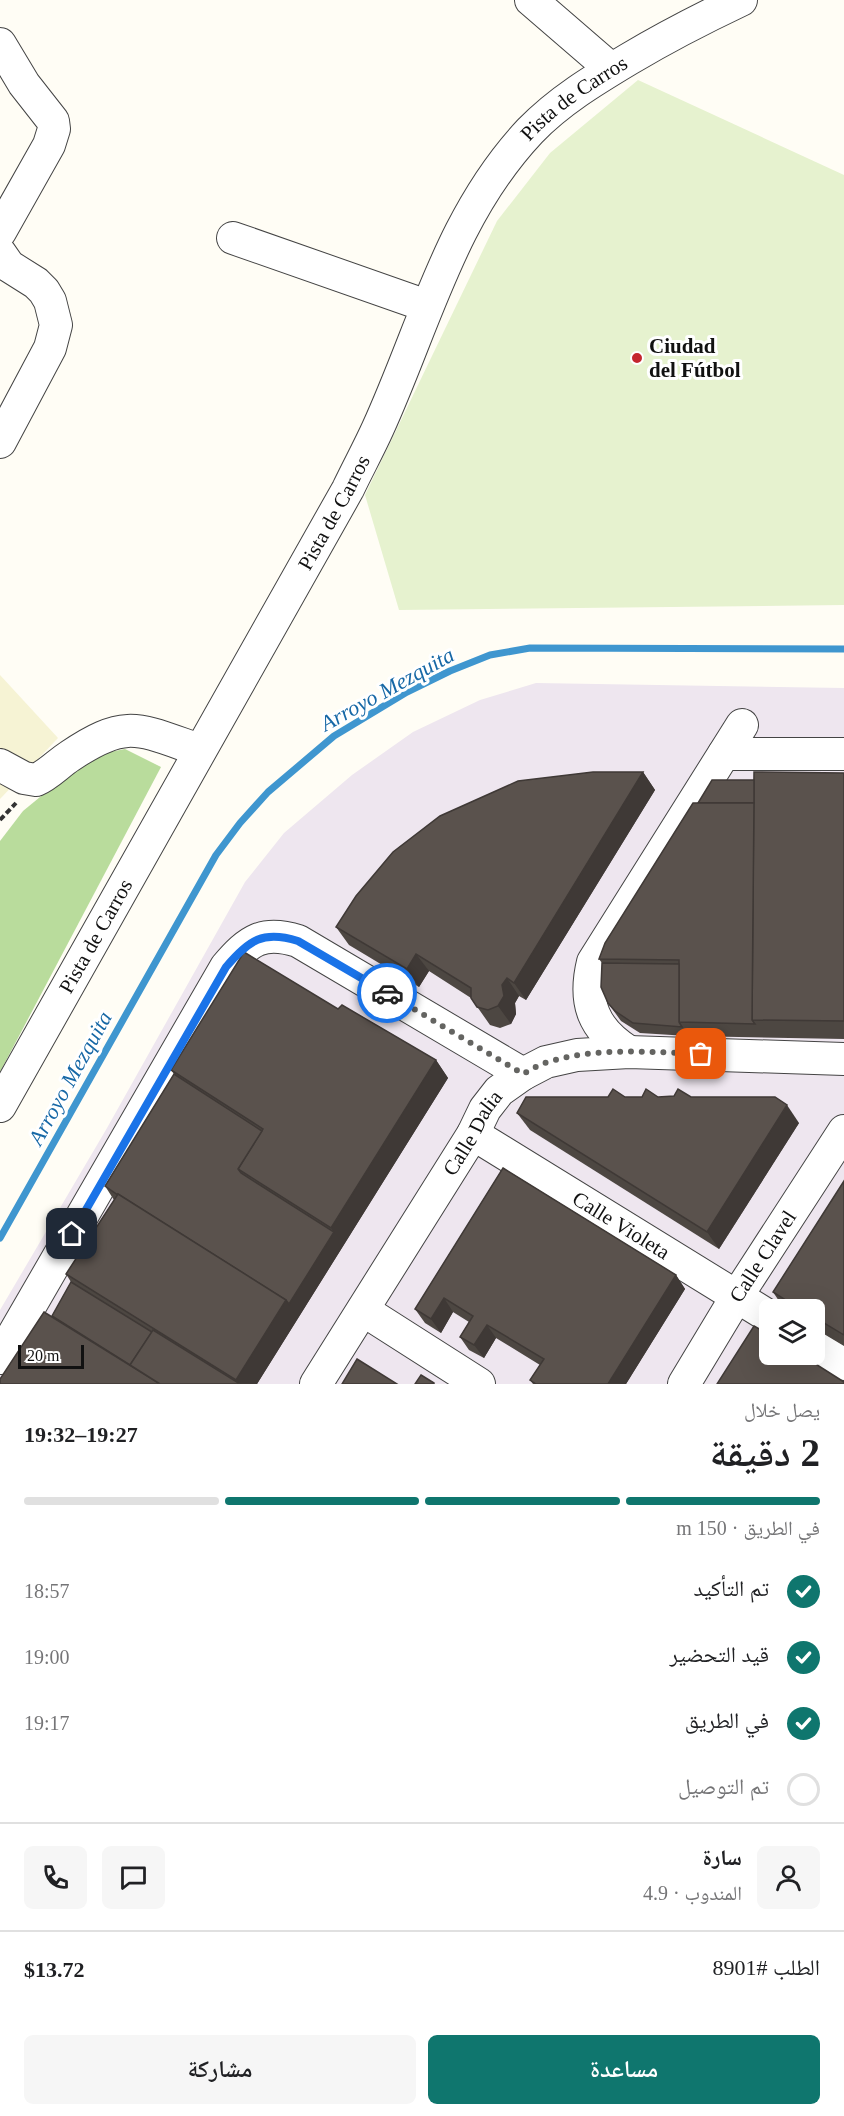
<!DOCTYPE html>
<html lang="ar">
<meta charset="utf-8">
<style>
body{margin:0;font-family:"Times New Roman","Noto Naskh Arabic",serif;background:#f6f6f6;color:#202124;direction:rtl;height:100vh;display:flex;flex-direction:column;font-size:22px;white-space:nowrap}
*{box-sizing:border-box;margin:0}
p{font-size:20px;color:#757577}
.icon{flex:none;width:33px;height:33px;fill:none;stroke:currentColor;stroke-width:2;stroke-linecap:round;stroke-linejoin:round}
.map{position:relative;height:1384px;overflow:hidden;direction:ltr}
.panel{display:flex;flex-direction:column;background:#fff;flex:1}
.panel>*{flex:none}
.fabs{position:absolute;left:759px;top:1299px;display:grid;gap:12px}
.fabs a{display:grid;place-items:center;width:66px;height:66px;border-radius:9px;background:#fff;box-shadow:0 6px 24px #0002;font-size:30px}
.scale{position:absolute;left:18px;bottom:15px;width:66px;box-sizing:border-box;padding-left:6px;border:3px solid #111;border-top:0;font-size:16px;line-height:21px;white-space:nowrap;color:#111;-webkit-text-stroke:4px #fff;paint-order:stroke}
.pin{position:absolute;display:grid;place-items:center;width:51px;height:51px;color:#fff;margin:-26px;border-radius:12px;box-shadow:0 3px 9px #0006}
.courier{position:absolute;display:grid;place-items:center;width:60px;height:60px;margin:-30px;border:4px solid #1a73e8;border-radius:50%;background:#fff;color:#222;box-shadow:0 2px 8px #0007}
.summary em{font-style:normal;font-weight:600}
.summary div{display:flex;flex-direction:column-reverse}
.summary{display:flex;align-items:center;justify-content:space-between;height:102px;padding:0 24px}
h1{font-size:39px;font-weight:600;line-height:45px}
.bar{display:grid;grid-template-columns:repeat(4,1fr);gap:9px 6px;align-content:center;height:72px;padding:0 24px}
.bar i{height:8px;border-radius:4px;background:#e0e0e0}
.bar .active{background:#0f766e}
.bar p{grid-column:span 4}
.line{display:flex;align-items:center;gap:15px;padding:0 24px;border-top:2px solid #e0e0e0}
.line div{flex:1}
.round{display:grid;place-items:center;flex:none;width:63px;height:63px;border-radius:9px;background:#f6f6f6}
ol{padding:0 24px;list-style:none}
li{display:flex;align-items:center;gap:18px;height:66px}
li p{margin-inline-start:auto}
li .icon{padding:6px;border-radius:50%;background:#0f766e;color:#fff;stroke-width:4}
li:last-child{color:#757577}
li i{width:33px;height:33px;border:3px solid #e0e0e0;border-radius:50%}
.cta{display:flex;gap:12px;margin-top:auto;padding:12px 24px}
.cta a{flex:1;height:69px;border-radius:9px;background:#0f766e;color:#fff;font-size:24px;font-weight:600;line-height:69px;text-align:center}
.cta a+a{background:#f6f6f6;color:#202124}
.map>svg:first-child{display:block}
.industrial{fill:#eee6ef;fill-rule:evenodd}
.farmland{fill:#f6f3d4}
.forest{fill:#b9dc9c}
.pitch{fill:#e6f2cf}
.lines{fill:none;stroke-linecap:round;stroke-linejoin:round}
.stream{stroke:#3f96cf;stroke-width:7}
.minor-casing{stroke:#444;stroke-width:34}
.path{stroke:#333;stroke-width:4;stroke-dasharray:6 3;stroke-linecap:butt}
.minor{stroke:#fff;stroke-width:32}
.wall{fill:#4d4742}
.shaded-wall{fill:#3f3936}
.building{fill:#5a524d;stroke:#3f3936;stroke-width:1.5}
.done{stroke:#646461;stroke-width:6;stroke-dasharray:0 10.8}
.route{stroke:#1a73e8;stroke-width:8}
.poi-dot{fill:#c4262e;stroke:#fff;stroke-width:2}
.labels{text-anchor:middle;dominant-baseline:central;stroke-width:6;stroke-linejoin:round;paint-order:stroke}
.street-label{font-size:21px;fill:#111;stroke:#fff}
.poi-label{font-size:21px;font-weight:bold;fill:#111;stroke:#fff;text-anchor:start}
.water-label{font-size:22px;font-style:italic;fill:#1768a6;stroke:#fff}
</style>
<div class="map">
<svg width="844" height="1384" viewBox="0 0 844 1384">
<rect width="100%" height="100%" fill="#fffdf5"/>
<path class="industrial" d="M536 683 844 688V1384H0V1310L107 1128 245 882 284 833 352 775 413 732 480 700ZM770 1310H814V1354H770Z"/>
<polygon class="farmland" points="0,675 58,738 0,799"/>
<polygon class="forest" points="125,749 161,767 0,1072 0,841 23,811 90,756"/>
<polygon class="pitch" points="638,80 844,175 844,605 399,610 365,495 497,221 550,153"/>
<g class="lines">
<polyline class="stream" points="0,1238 216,855 240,823 268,792 334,736 407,692 450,671 490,655 530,648 844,649"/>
<g class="minor-casing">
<g id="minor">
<polyline points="531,0 611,69"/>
<polyline points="0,44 24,84 53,121 54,129 49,145 0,232"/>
<polyline points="233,238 427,306"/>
<polyline points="0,253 9,266 36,283 44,291 50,301 56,325 50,348 0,442"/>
<polyline points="724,754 844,754"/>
<path d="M0 765 24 778 36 780C48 775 59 763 70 756 126 718 139 729 199 750"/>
<path d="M629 1052C593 1029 583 1003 593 962L742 725"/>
<path id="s1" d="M0 1106 348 489C358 468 369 448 378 428 425 325 450 216 530 131 559 101 594 80 629 59 666 37 703 18 741 0"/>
<path id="s2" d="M473 1134 770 1317"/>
<polyline points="363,1310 479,1384"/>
<polyline points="814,1346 844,1364"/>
<path d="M0 1358 226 967C249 940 263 930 298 941L523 1074"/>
<path id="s3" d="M316 1384 473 1134 485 1109 499 1091 523 1074 546 1062 577 1055 629 1052 844 1059"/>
<path id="s4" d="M684 1384 737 1296 844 1131"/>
</g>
</g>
<polyline class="path" points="0,820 16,803"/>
<use href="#minor" class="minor"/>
</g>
<g class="wall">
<polygon points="643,772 655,790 526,1000 519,996 515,1003 516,1014 511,1024 500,1028 490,1025 471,998 429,971 419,987 349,945 336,927"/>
<polygon points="844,773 844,1039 688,1036 640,1033 621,1021 608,1003 602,963 599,959 754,780"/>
<polygon points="338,1009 436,1060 448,1078 257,1384 0,1384 52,1316 71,1282 66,1274 114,1200 105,1186 174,1074 171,1070"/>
<polygon points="625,1097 691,1097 799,1123 719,1249 530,1130 517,1113"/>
<polygon points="503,1168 676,1275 685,1289 626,1384 533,1384 530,1380 540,1365 496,1338 484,1358 469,1350 460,1337 469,1322 453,1312 441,1333 425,1323 415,1309"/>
<polygon points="844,1181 844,1346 814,1328 814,1310 785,1310 773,1292"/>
</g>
<g class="shaded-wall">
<polygon points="643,772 655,790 526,1000 514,983"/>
<polygon points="416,954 429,971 419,987 407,969"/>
<polygon points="507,978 519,996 515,1003 516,1014 511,1024 498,1006 502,985"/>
<polygon points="436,1060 448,1078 257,1384 239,1384 236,1380 286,1300 334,1232 331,1228"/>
<polygon points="787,1105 799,1123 719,1249 707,1232"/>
<polygon points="676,1275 685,1289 626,1384 608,1384"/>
<polygon points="444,1298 453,1312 441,1333 431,1319"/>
<polygon points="487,1325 496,1338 484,1358 474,1345"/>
</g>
<g class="building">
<polygon points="593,772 643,772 514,983 507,978 502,985 504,996 498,1006 488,1010 477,1007 471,998 471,988 416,954 407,969 336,927 356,896 393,852 440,816 518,781"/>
<polygon points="754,772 844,773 844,1021 752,1020"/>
<polygon points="712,780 754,780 754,803 698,803"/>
<polygon points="693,803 754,803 752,1020 755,1024 679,1022 679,960 599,959 605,943"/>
<polygon points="244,952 338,1009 342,1005 436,1060 331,1228 238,1169 263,1129 171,1070"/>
<polygon points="602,963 679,964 679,1022 682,1027 633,1023 615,1011 608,1003 601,987"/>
<polygon points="174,1074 262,1131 238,1169 241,1173 334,1232 289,1304 286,1300 118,1194 118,1195 105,1186"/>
<polygon points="613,1089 625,1097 642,1097 646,1089 658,1097 674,1096 678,1089 691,1097 775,1097 787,1105 707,1232 517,1113 526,1097 608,1097"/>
<polygon points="503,1168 676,1275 608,1384 536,1384 530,1380 544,1359 487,1325 474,1345 460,1337 473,1316 444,1298 431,1319 415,1309"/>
<polygon points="844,1181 844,1335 814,1317 814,1310 801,1310 773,1292"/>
<polygon points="118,1194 286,1300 236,1380 66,1274"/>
<polygon points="71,1282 152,1332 130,1365 52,1316"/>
<polygon points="44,1312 160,1384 0,1384 0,1379"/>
<polygon points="754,1326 770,1335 770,1354 800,1354 844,1382 844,1384 717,1384"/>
<polygon points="153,1330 240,1384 160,1384 130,1365"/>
<polygon points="357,1359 397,1384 342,1384"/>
<polygon points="421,1375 434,1383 434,1384 415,1384"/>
</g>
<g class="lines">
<path class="done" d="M387 993 523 1074C531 1070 539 1064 548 1062 597 1047 651 1052 701 1054"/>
<path class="route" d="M72 1234 226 967C249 940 263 930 298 941L387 993"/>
</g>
<circle class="poi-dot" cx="637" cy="358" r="6"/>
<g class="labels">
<g class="street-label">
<text stroke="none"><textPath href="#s1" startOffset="1167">Pista de Carros</textPath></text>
<text stroke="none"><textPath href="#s1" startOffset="681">Pista de Carros</textPath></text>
<text stroke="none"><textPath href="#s1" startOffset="195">Pista de Carros</textPath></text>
<text stroke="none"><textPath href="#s3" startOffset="296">Calle Dalia</textPath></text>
<text stroke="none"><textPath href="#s2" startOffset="174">Calle Violeta</textPath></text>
<text stroke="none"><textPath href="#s4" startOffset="150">Calle Clavel</textPath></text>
</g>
<g class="poi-label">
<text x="649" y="346">Ciudad<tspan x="649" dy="24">del Fútbol</tspan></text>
</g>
<g class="water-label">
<text transform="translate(387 689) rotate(-29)">Arroyo Mezquita</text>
<text transform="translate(70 1078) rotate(-61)">Arroyo Mezquita</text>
</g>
</g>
</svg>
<div class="fabs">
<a><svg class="icon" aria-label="layers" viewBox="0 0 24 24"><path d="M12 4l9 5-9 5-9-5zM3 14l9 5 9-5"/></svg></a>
</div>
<div class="scale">20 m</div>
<div class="pin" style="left:701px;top:1054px;background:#ea580c"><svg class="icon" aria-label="bag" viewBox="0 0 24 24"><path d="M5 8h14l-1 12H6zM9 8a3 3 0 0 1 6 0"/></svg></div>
<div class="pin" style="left:72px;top:1234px;background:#1f2937"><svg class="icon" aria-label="home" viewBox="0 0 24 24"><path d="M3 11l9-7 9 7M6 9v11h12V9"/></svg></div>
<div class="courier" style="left:387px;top:993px"><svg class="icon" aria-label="car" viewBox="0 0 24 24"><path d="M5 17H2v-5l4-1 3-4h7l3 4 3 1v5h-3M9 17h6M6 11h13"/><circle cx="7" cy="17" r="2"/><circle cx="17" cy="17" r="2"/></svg></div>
</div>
<section class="panel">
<div class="summary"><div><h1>2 دقيقة</h1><p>يصل خلال</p></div><em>19:27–19:32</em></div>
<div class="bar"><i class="active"></i><i class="active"></i><i class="active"></i><i></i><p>في الطريق · 150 m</p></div>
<ol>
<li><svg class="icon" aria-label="check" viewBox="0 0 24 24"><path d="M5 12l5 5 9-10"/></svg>تم التأكيد<p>18:57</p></li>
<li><svg class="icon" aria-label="check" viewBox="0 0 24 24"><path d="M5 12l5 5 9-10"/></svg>قيد التحضير<p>19:00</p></li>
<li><svg class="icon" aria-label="check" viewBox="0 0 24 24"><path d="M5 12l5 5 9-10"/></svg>في الطريق<p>19:17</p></li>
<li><i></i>تم التوصيل</li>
</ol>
<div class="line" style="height:108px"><a class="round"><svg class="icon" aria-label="person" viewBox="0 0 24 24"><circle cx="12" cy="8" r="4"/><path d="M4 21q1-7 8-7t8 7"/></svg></a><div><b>سارة</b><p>المندوب · 4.9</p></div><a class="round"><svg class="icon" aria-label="chat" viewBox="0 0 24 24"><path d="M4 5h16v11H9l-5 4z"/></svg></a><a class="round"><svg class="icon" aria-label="phone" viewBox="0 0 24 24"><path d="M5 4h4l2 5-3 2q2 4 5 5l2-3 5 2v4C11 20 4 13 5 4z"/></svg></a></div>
<div class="line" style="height:78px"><div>الطلب #8901</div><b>$13.72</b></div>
<div class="cta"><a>مساعدة</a><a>مشاركة</a></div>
</section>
